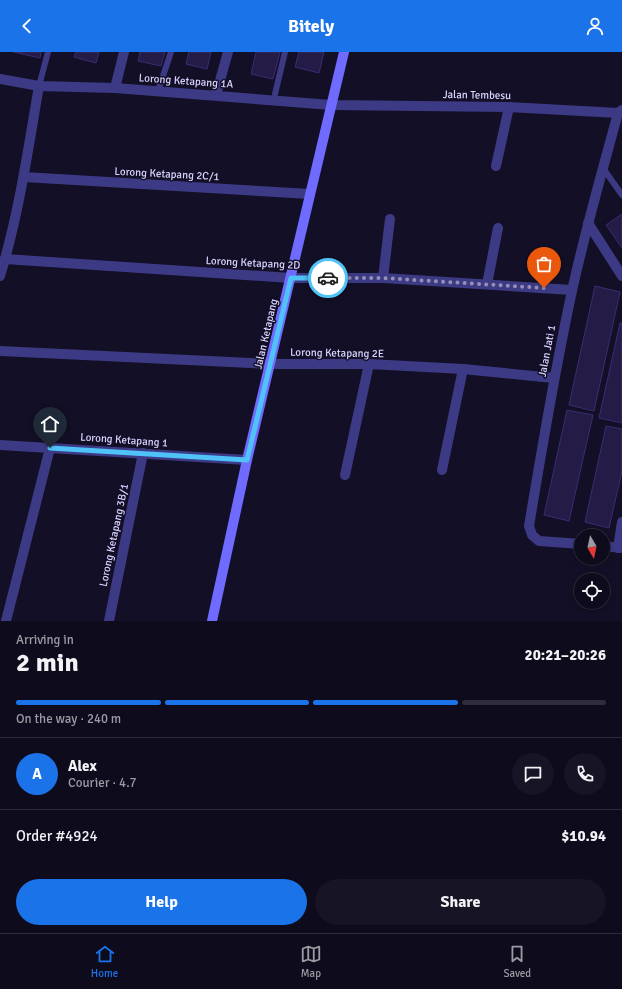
<!DOCTYPE html>
<meta charset="utf-8">
<style>
body{margin:0;font-family:Signika,sans-serif;background:#171425;color:#f1f3f6;height:100vh;display:flex;flex-direction:column;font-size:15px;white-space:nowrap}
*{box-sizing:border-box;margin:0}
p{font-size:13px;color:#9b9ba3}
.icon{flex:none;width:22px;height:22px;fill:none;stroke:currentColor;stroke-width:2;stroke-linecap:round;stroke-linejoin:round}
.map{position:relative;height:569px;overflow:hidden}
.panel{display:flex;flex-direction:column;background:#0e0b1c;flex:1}
.panel>*{flex:none}
.needle{width:26px;rotate:171deg}
.buttons{position:absolute;left:574px;top:477px;display:grid;gap:8px}
.buttons a{display:grid;place-items:center;width:36px;height:36px;border-radius:50%;background:#0e0b1c;box-shadow:0 2px 6px #0003,0 0 0 1px #2e2b3b;font-size:20px}
.pin{position:absolute;display:grid;place-items:center;width:34px;height:34px;color:#fff;margin:-41px -17px;border-radius:50% 50% 50% 0;rotate:-45deg;box-shadow:0 0 4px #0007}
.pin .icon{rotate:45deg}
.courier{position:absolute;display:grid;place-items:center;width:40px;height:40px;margin:-20px;border:3px solid #4fc3f7;border-radius:50%;background:#fff;color:#222;box-shadow:0 1px 5px #0007}
.headline em{font-style:normal;font-weight:800}
.headline div{display:flex;flex-direction:column-reverse}
.headline{display:flex;align-items:center;justify-content:space-between;height:68px;padding:0 16px}
h1{font-size:26px;font-weight:800;line-height:30px}
.bar{display:grid;grid-template-columns:repeat(4,1fr);gap:6px 4px;align-content:center;height:48px;padding:0 16px}
.bar i{height:5px;border-radius:3px;background:#2e2b3b}
.bar .current{background:#1a73e8}
.bar p{grid-column:span 4}
.line{display:flex;align-items:center;gap:10px;padding:0 16px;border-top:1px solid #2e2b3b}
.line div{flex:1}
.round{display:grid;place-items:center;flex:none;width:42px;height:42px;border-radius:21px;background:#171425}
.button{display:flex;gap:8px;margin-top:auto;padding:8px 16px}
.button a{flex:1;height:46px;border-radius:24px;background:#1a73e8;color:#fff;font-size:16px;font-weight:800;line-height:46px;text-align:center}
.button a+a{background:#171425;color:#f1f3f6}
header{display:flex;justify-content:space-between;align-items:center;height:52px;padding:0 16px;background:#1a73e8;color:#fff;font-size:18px;font-weight:800}
.menu{display:flex;justify-content:space-around;align-items:center;height:56px;border-top:1px solid #2e2b3b;background:#0e0b1c;font-size:11px;color:#9b9ba3}
.menu a{display:grid;justify-items:center;gap:2px}
.menu .current{color:#1a73e8}
.map>svg:first-child{display:block}
.building{fill:#241b47;stroke:#3b2d73}
.lines{fill:none;stroke-linecap:round;stroke-linejoin:round}
.lane{stroke:#3d3a85;stroke-width:6}
.street{stroke:#3d3a85;stroke-width:10}
.secondary{stroke:#6f6bff;stroke-width:10}
.done{stroke:#948fb3;stroke-width:4;stroke-dasharray:0 7.2}
.route{stroke:#4fc3f7;stroke-width:5}
.labels{text-anchor:middle;dominant-baseline:central;stroke-width:3;stroke-linejoin:round;paint-order:stroke}
.street-label{font-size:11px;fill:#d9d4ff;stroke:#130f26}
</style>
<header><svg class="icon" aria-label="back" viewBox="0 0 24 24"><path d="M15 5l-7 7 7 7"/></svg>Bitely<svg class="icon" aria-label="person" viewBox="0 0 24 24"><circle cx="12" cy="8" r="4"/><path d="M4 21q1-7 8-7t8 7"/></svg></header>
<div class="map">
<svg width="622" height="569" viewBox="0 0 622 569">
<rect width="100%" height="100%" fill="#130f26"/>
<g class="building">
<polygon points="14,0 41,0 40,6"/>
<polygon points="76,0 99,0 96,11 74,5"/>
<polygon points="140,0 165,0 161,14 138,9"/>
<polygon points="189,0 211,0 207,17 186,12"/>
<polygon points="256,0 280,0 273,27 251,22"/>
<polygon points="299,0 324,0 319,21 295,15"/>
<polygon points="622,162 622,196 606,173"/>
<polygon points="595,234 620,240 594,359 569,353"/>
<polygon points="620,271 622,271 622,371 599,366"/>
<polygon points="567,358 593,363 569,469 544,463"/>
<polygon points="606,374 622,377 622,419 609,476 585,470"/>
</g>
<g class="lines">
<g class="lane">
<polyline points="39,34 48,0"/>
<polyline points="158,39 171,0"/>
<polyline points="275,42 285,0"/>
<polyline points="603,116 622,143"/>
</g>
<g class="street">
<polyline points="0,27 39,34 115,36 331,53 509,55 618,61 622,58"/>
<polyline points="115,36 124,0"/>
<polyline points="216,43 228,0"/>
<polyline points="496,114 509,55"/>
<polyline points="24,125 310,142"/>
<polyline points="588,171 622,224"/>
<polyline points="5,207 291,226 383,226 572,238"/>
<path d="M0 224C19 162 28 97 39 34"/>
<polyline points="383,226 390,167"/>
<polyline points="487,232 498,176"/>
<polyline points="0,299 271,312 369,312 463,317 554,326"/>
<polyline points="0,393 247,408"/>
<polyline points="442,418 463,317"/>
<polyline points="345,423 369,312"/>
<path d="M581 492 539 489 532 483 529 474C542 396 555 317 572 239 585 179 602 120 618 61"/>
<polyline points="603,494 622,496"/>
<polyline points="618,496 622,470"/>
<polyline points="6,569 50,396"/>
<polyline points="109,569 143,401"/>
</g>
<polyline class="secondary" points="212,569 247,408 344,0"/>
</g>
<g class="lines">
<polyline class="done" points="328,226 383,226 544,236"/>
<polyline class="route" points="50,396 247,408 291,226 328,226"/>
</g>
<g class="labels">
<g class="street-label">
<text transform="translate(186 29) rotate(4)">Lorong Ketapang 1A</text>
<text transform="translate(477 43) rotate(1)">Jalan Tembesu</text>
<text transform="translate(167 122) rotate(3)">Lorong Ketapang 2C/1</text>
<text transform="translate(253 211) rotate(3)">Lorong Ketapang 2D</text>
<text transform="translate(266 282) rotate(-77)">Jalan Ketapang</text>
<text transform="translate(547 299) rotate(-79)">Jalan Jati 1</text>
<text transform="translate(337 301) rotate(1)">Lorong Ketapang 2E</text>
<text transform="translate(124 388) rotate(4)">Lorong Ketapang 1</text>
<text transform="translate(114 483) rotate(-78)">Lorong Ketapang 3B/1</text>
</g>
</g>
</svg>
<div class="buttons">
<a><svg class="needle" viewBox="-14 -14 28 28"><path d="M0-13l5 13h-10z" fill="#e53935"/><path d="M0 13l5-13h-10z" fill="#9b9ba3"/></svg></a>
<a><svg class="icon" aria-label="locate" viewBox="0 0 24 24"><circle cx="12" cy="12" r="6"/><path d="M12 2v4M12 18v4M2 12h4M18 12h4"/></svg></a>
</div>
<div class="pin" style="left:544px;top:236px;background:#ea580c"><svg class="icon" aria-label="bag" viewBox="0 0 24 24"><path d="M5 8h14l-1 12H6zM9 8a3 3 0 0 1 6 0"/></svg></div>
<div class="pin" style="left:50px;top:396px;background:#1f2937"><svg class="icon" aria-label="home" viewBox="0 0 24 24"><path d="M3 11l9-7 9 7M6 9v11h12V9"/></svg></div>
<div class="courier" style="left:328px;top:226px"><svg class="icon" aria-label="car" viewBox="0 0 24 24"><path d="M5 17H2v-5l4-1 3-4h7l3 4 3 1v5h-3M9 17h6M6 11h13"/><circle cx="7" cy="17" r="2"/><circle cx="17" cy="17" r="2"/></svg></div>
</div>
<section class="panel">
<div class="headline"><div><h1>2 min</h1><p>Arriving in</p></div><em>20:21–20:26</em></div>
<div class="bar"><i class="current"></i><i class="current"></i><i class="current"></i><i></i><p>On the way · 240 m</p></div>
<div class="line" style="height:72px"><b class="round" style="background:#1a73e8;color:#fff">A</b><div><b>Alex</b><p>Courier · 4.7</p></div><a class="round"><svg class="icon" aria-label="chat" viewBox="0 0 24 24"><path d="M4 5h16v11H9l-5 4z"/></svg></a><a class="round"><svg class="icon" aria-label="phone" viewBox="0 0 24 24"><path d="M5 4h4l2 5-3 2q2 4 5 5l2-3 5 2v4C11 20 4 13 5 4z"/></svg></a></div>
<div class="line" style="height:52px"><div>Order #4924</div><b>$10.94</b></div>
<div class="button"><a>Help</a><a>Share</a></div>
</section>
<nav class="menu">
<a class="current"><svg class="icon" aria-label="home" viewBox="0 0 24 24"><path d="M3 11l9-7 9 7M6 9v11h12V9"/></svg>Home</a>
<a><svg class="icon" aria-label="map" viewBox="0 0 24 24"><path d="M3 6l6-2 6 2 6-2v14l-6 2-6-2-6 2zM9 4v14M15 6v14"/></svg>Map</a>
<a><svg class="icon" aria-label="saved" viewBox="0 0 24 24"><path d="M7 4h10v16l-5-4-5 4z"/></svg>Saved</a>
</nav>
